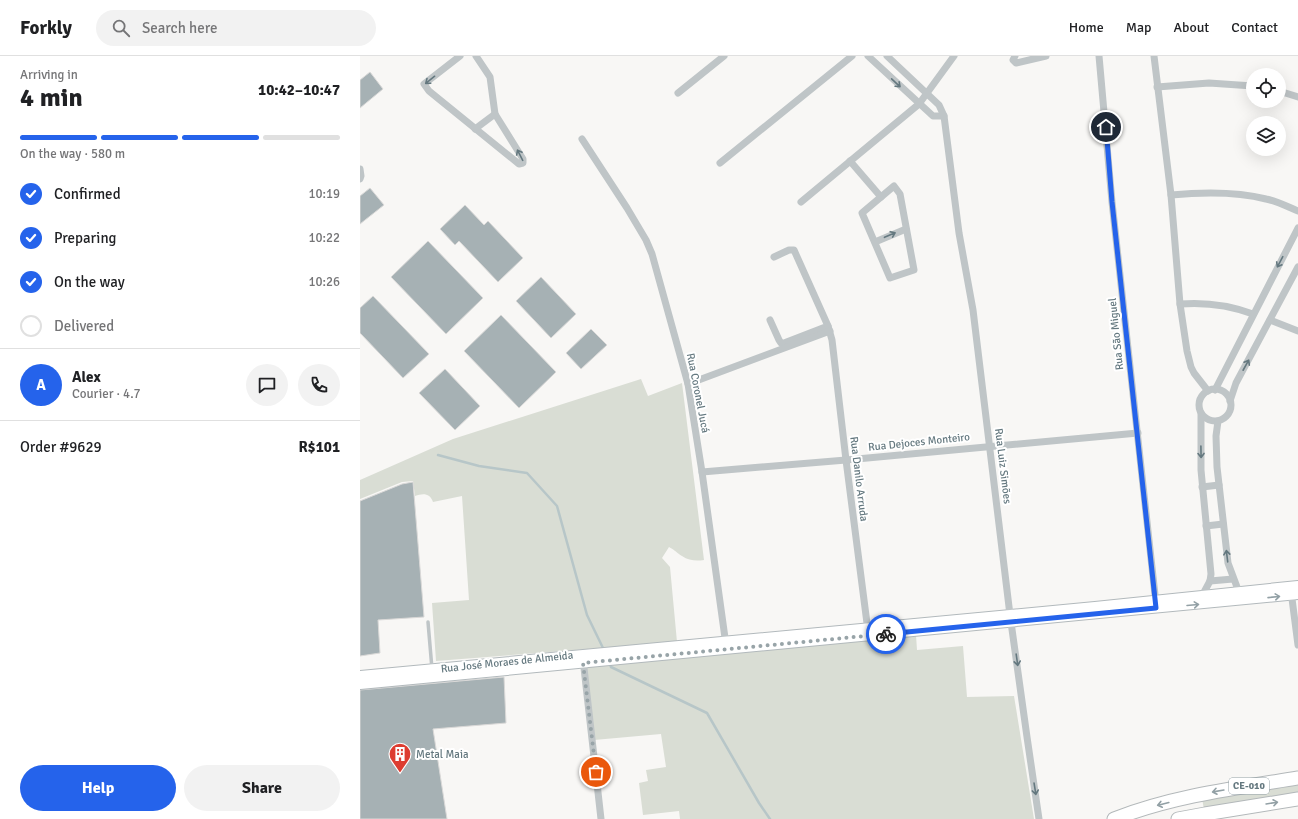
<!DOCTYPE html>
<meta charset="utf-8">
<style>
body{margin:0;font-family:Signika,sans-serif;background:#f2f2f2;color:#202124;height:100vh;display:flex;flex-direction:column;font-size:15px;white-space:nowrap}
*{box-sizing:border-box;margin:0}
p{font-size:13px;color:#757577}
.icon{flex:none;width:22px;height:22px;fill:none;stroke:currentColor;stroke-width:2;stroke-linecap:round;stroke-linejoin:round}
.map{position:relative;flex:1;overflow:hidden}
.details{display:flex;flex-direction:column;background:#fff;width:360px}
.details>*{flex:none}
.fabs{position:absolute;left:886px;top:12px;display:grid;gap:8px}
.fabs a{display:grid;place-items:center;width:40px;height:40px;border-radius:50%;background:#fff;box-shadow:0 4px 16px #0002;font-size:20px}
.pin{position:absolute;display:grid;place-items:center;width:34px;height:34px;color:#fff;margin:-17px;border:2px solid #fff;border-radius:50%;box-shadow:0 1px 4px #0007}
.courier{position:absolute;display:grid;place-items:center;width:40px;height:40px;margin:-20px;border:3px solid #2563eb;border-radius:50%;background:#fff;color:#222;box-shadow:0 1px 5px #0007}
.head em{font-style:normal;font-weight:700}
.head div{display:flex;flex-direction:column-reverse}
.head{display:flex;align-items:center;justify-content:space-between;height:68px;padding:0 20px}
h1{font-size:26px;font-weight:700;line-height:30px}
.bar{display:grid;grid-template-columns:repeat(4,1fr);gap:6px 4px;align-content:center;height:48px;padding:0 20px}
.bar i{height:5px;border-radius:3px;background:#e0e0e0}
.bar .active{background:#2563eb}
.bar p{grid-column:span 4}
.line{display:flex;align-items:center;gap:10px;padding:0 20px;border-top:1px solid #e0e0e0}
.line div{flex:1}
.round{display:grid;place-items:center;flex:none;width:42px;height:42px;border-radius:21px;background:#f2f2f2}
ol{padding:0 20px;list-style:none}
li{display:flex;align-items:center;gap:12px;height:44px}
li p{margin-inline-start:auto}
li .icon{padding:4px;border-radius:50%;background:#2563eb;color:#fff;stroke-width:4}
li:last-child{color:#757577}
li i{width:22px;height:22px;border:2px solid #e0e0e0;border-radius:50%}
.primary-button{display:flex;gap:8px;margin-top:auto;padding:8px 20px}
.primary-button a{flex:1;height:46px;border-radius:24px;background:#2563eb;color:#fff;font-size:16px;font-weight:700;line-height:46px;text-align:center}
.primary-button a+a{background:#f2f2f2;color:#202124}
header{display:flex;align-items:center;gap:24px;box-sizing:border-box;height:56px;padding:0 20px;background:#fff;border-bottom:1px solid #e0e0e0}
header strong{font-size:19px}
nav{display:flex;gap:22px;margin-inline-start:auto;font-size:14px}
.search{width:280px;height:36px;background:#f2f2f2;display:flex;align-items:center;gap:10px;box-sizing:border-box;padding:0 14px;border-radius:22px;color:#757577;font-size:15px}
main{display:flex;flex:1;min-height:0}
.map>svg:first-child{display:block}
.green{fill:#d9ddd4}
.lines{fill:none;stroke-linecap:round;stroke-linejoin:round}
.stream{stroke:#b7c6c8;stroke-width:2.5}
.building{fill:#a6b1b4;stroke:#dad9d8}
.secondary-casing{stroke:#b2b9bc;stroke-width:12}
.highway-casing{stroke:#b3b8ba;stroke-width:15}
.lane{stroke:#bfc5c7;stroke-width:3.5}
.street{stroke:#bfc5c7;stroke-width:7}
.secondary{stroke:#fff;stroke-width:10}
.highway{stroke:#fff;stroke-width:13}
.oneway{stroke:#64787f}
.oneway2{stroke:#92a0a5}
.done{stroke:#98a4a8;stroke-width:4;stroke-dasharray:0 7.2}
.route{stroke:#2563eb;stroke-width:5}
.labels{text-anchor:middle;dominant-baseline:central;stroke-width:4;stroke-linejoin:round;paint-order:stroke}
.shield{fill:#fff;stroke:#92a0a5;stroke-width:1}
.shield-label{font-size:10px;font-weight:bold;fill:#64787f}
.street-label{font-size:11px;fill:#64787f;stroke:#fff}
.poi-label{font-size:11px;fill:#64787f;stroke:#fff;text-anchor:start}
</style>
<header>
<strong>Forkly</strong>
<div class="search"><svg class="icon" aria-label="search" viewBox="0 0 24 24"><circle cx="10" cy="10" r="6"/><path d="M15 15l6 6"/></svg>Search here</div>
<nav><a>Home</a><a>Map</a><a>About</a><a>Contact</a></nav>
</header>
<main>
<section class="details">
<div class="head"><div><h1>4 min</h1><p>Arriving in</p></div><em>10:42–10:47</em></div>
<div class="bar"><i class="active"></i><i class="active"></i><i class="active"></i><i></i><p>On the way · 580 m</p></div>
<ol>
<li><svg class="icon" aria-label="check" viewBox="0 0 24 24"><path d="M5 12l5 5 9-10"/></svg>Confirmed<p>10:19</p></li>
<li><svg class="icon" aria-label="check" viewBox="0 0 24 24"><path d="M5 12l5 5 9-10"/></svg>Preparing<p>10:22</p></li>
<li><svg class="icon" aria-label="check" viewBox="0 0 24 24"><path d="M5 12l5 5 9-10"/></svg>On the way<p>10:26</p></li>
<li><i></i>Delivered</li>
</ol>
<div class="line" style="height:72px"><b class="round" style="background:#2563eb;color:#fff">A</b><div><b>Alex</b><p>Courier · 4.7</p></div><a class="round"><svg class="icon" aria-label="chat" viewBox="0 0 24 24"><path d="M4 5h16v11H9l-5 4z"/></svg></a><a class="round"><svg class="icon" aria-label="phone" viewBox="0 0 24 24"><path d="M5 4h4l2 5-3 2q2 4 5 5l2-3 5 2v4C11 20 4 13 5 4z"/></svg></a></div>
<div class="line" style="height:52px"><div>Order #9629</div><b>R$101</b></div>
<div class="primary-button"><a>Help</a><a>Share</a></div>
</section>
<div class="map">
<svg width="938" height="763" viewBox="0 0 938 763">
<rect width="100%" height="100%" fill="#f8f7f5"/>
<g class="green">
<path d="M281 323 288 340 322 327 344 504C337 505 329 505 322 500 317 497 315 494 309 491L302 502 310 511 317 586 76 605 72 547 109 544 102 440 73 446C70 437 63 437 55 440L53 425 42 426 0 443V424L93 383Z"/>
<polygon points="556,579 557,594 603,590 607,641 654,640 674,763 320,763 319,755 283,759 279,727 288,725 286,714 306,711 301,678 234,684 225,608"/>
<polygon points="938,722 938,743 845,758 841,738"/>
</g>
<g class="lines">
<g class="stream">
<polyline points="78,399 119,410 167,417 197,450 227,559 243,592"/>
<polyline points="250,608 251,611 347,657 399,747 410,763"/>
</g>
</g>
<g class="building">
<polygon points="10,16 23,33 0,52 0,24"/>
<polygon points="10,132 24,149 0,168 0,140"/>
<polygon points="105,149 124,169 128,165 163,202 138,226 99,185 95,189 80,173"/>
<polygon points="68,185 123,242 86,278 31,221"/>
<polygon points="181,221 216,258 191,282 156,245"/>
<polygon points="13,240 69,298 43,322 0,277 0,252"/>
<polygon points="141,259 196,316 159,352 104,295"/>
<polygon points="231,273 247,289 221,313 206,297"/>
<polygon points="85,313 120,350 95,374 59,337"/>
<polygon points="53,426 64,561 18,564 20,597 0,600 0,445 42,428"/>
<polygon points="144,621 146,667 73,673 87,763 0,763 0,634"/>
</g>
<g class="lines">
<g class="secondary-casing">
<g id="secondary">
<polyline points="0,620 735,551 938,530"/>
<polyline points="0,628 938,538"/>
</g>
</g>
<g class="highway-casing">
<g id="highway">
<path d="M754 763C813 740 876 732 938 722"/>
<polyline points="818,763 845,758 938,743"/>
</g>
</g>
<polyline class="lane" points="68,566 72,613"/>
<g class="street">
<polyline points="100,0 64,28 69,35 159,108 163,107 163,103 135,58 130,21 116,0"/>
<polyline points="508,0 573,60 584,60"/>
<polyline points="527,0 579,49 584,60 599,177 613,254 650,559 667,681 679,763"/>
<polyline points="655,0 653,4 656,7 686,0"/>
<polyline points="739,0 752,146 796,548"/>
<polyline points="794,0 811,139 820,248 827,295 831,311 834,317 848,335"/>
<polyline points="797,31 849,27 893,30"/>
<polyline points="919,35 938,41"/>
<polyline points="318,37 364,0"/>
<polyline points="115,73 135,58"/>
<polyline points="222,83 267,152 286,184 292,198 328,328 342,416 366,589"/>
<polyline points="490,105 521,141"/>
<polyline points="360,107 492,0"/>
<polyline points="0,113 1,120 0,123"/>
<polygon points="534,130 540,138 554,214 530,222 502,157"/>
<path d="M811 139C842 136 875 135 906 143 917 145 928 151 938 155"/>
<polyline points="441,146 559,48 594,0"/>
<polyline points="515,186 546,173"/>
<path d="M820 248C845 246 869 249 893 258"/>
<polyline points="410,264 419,284 421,287 424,287 468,270 434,194 429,194 414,201"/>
<polyline points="910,264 938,275"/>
<polyline points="468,270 472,284 486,404 508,575"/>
<polyline points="328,328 470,275"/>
<circle cx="855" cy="349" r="16"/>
<polyline points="855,334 938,172"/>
<polyline points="870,345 876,327 938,211"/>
<polyline points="841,357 841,414 851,518 850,525 842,540"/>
<polyline points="858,365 856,380 857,411 868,507 880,539"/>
<polyline points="342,416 486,404 778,377"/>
<polyline points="842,431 859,429"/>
<polyline points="846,470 863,468"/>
<polyline points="850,525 873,523"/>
<polyline points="931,535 938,589"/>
<polyline points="223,603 241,763"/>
</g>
<use href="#secondary" class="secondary"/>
<use href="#highway" class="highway"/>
</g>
<defs><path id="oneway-shaft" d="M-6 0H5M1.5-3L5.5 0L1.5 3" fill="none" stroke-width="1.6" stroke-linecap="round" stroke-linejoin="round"/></defs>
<g class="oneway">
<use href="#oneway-shaft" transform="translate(70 24) rotate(141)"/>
<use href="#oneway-shaft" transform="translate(536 27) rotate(43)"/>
<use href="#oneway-shaft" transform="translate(160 99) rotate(-117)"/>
<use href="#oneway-shaft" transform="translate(530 179) rotate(-23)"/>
<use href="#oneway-shaft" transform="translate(920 206) rotate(118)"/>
<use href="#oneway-shaft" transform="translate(886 309) rotate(-61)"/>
<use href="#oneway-shaft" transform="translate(841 396) rotate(89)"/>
<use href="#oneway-shaft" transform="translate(867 500) rotate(-97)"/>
<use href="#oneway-shaft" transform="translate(657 604) rotate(82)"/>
<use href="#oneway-shaft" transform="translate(675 733) rotate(81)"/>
</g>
<g class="oneway2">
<use href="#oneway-shaft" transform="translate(914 541) rotate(-6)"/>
<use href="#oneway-shaft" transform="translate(833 549) rotate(-5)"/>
<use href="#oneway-shaft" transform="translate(858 735) rotate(170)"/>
<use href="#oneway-shaft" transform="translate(912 747) rotate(-9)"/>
<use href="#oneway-shaft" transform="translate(803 748) rotate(166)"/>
</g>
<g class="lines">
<polyline class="done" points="236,716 223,607 526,578"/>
<polyline class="route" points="526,578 796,552 752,146 746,71"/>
</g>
<defs>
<g id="building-pin" transform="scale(1.15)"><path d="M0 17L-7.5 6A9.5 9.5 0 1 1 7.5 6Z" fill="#dd3c30" stroke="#fff"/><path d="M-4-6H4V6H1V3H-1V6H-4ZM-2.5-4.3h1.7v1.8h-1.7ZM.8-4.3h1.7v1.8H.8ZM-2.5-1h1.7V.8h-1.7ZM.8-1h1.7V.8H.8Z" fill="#fff"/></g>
</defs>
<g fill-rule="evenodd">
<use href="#building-pin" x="40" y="698"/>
</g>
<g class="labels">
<rect class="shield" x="869" y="722" width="40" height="16" rx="3"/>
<g class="shield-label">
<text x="889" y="730">CE-010</text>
</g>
<g class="street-label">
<text transform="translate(756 278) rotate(-96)">Rua São Miguel</text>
<text transform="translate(338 337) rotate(79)">Rua Coronel Jucá</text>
<text transform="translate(559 386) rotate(-6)">Rua Dejoces Monteiro</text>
<text transform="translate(643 410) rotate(83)">Rua Luiz Simões</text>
<text transform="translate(499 423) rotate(83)">Rua Danilo Arruda</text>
<text transform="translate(147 606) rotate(-6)">Rua José Moraes de Almeida</text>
</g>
<g class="poi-label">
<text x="56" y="698">Metal Maia</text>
</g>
</g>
</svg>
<div class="fabs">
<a><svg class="icon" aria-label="locate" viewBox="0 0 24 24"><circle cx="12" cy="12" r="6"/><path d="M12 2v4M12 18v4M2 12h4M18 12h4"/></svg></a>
<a><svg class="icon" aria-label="layers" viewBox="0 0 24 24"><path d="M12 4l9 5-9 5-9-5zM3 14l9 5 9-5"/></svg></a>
</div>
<div class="pin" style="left:236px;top:716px;background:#ea580c"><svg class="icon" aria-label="bag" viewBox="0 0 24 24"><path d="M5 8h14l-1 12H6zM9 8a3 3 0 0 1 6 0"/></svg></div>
<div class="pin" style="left:746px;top:71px;background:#1f2937"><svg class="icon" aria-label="home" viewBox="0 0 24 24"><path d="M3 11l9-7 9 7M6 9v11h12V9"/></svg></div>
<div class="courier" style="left:526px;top:578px"><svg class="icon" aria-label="bike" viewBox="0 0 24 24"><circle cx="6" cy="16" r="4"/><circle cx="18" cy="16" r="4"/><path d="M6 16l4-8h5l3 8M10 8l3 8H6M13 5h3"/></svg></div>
</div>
</main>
